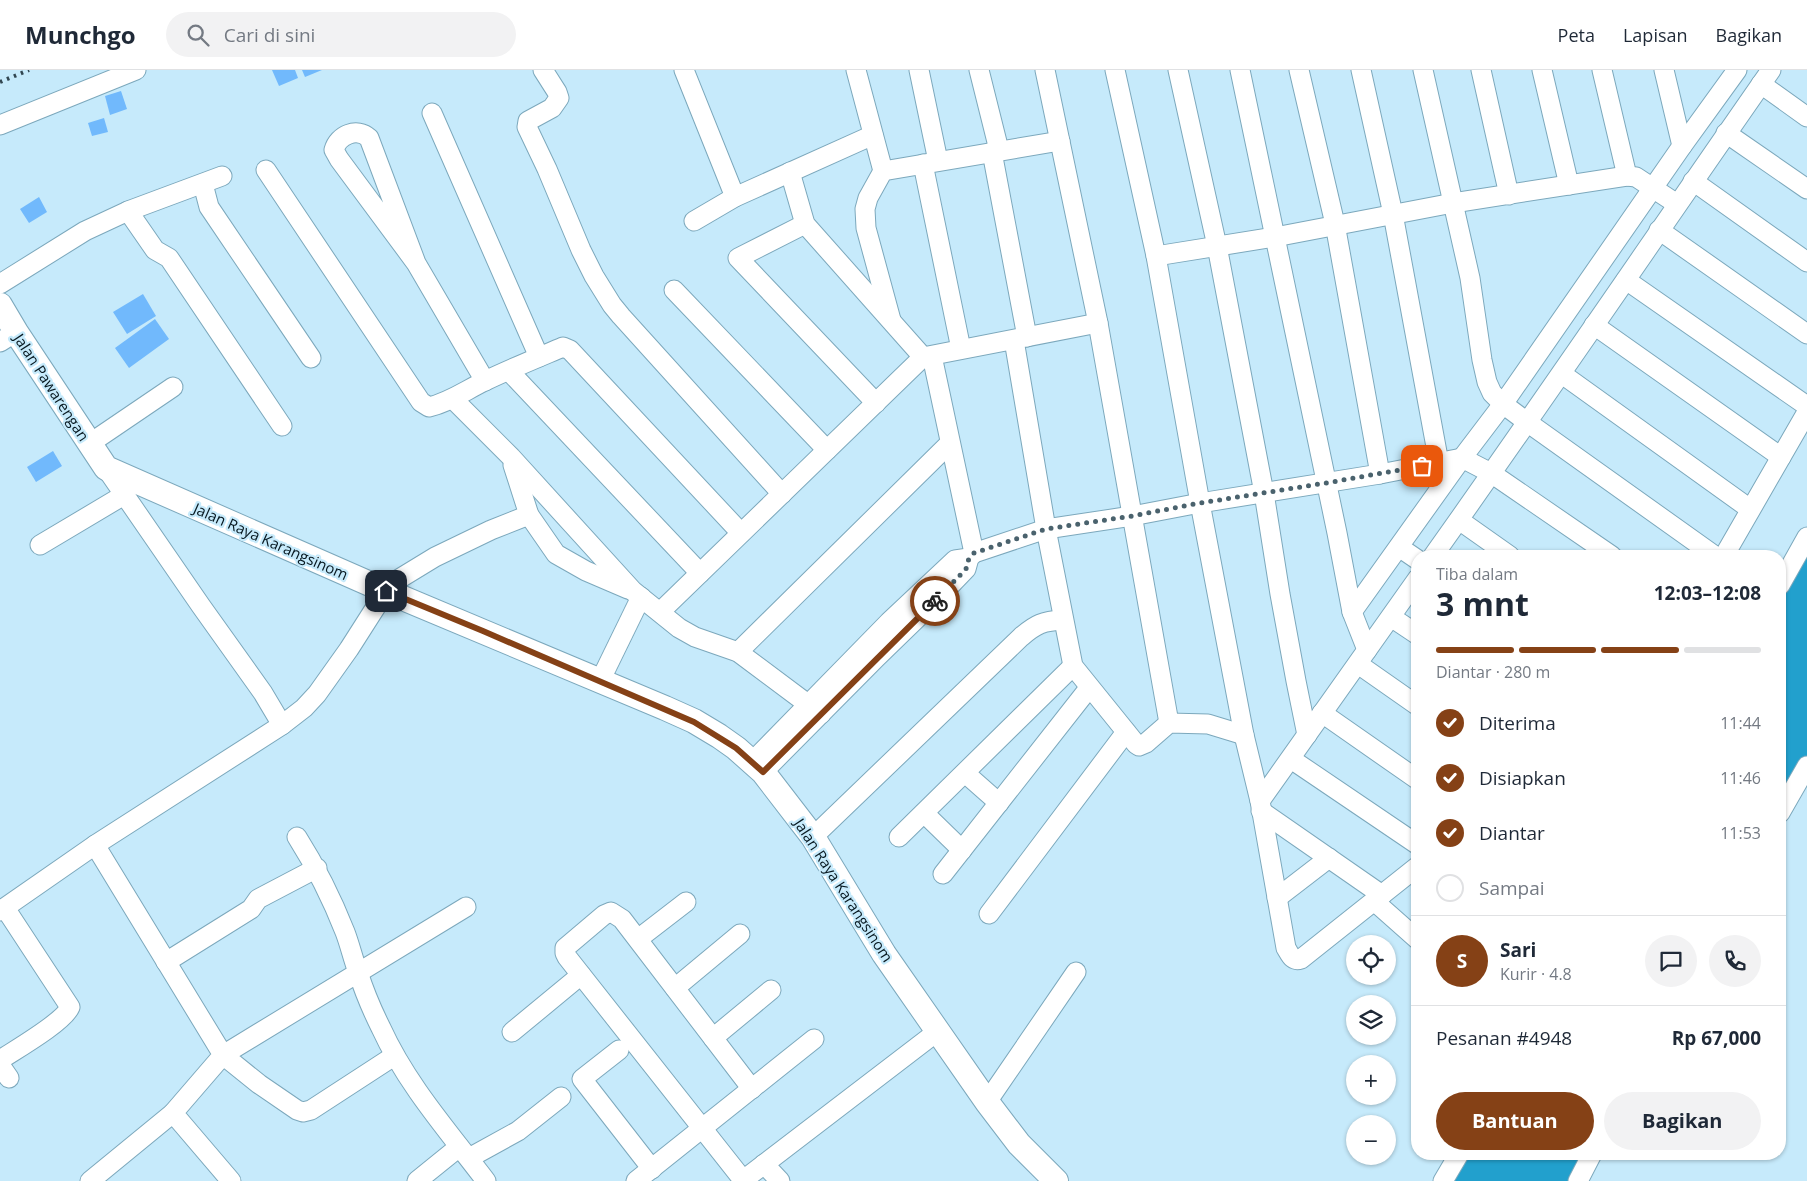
<!DOCTYPE html>
<html lang="id">
<meta charset="utf-8">
<style>
body{margin:0;font-family:"Open Sans",sans-serif;background:#f2f2f3;color:#1f2937;height:100vh;display:flex;flex-direction:column;font-size:19px;white-space:nowrap}
*{box-sizing:border-box;margin:0}
p{font-size:16px;color:#747a83}
.icon{flex:none;width:28px;height:28px;fill:none;stroke:currentColor;stroke-width:2;stroke-linecap:round;stroke-linejoin:round}
.map{position:relative;flex:1;overflow:hidden}
.drawer{position:absolute;left:1411px;top:480px;width:375px;height:610px;display:flex;flex-direction:column;background:#fff;border-radius:20px;box-shadow:0 1px 4px #0004}
.drawer>*{flex:none}
.fabs{position:absolute;left:1346px;top:865px;display:grid;gap:10px}
.fabs a{display:grid;place-items:center;width:50px;height:50px;border-radius:50%;background:#fff;box-shadow:0 1px 4px #0004;font-size:25px}
.pin{position:absolute;display:grid;place-items:center;width:42px;height:42px;color:#fff;margin:-21px;border-radius:10px;box-shadow:0 2px 8px #0006}
.courier{position:absolute;display:grid;place-items:center;width:50px;height:50px;margin:-25px;border:4px solid #854116;border-radius:50%;background:#fff;color:#222;box-shadow:0 1px 6px #0007}
.head em{font-style:normal;font-weight:700}
.head div{display:flex;flex-direction:column-reverse}
.head{display:flex;align-items:center;justify-content:space-between;height:85px;padding:0 25px}
h1{font-size:32px;font-weight:700;line-height:38px}
.bar{display:grid;grid-template-columns:repeat(4,1fr);gap:8px 5px;align-content:center;height:60px;padding:0 25px}
.bar i{height:6px;border-radius:4px;background:#e0e1e3}
.bar .selected{background:#854116}
.bar p{grid-column:span 4}
.line{display:flex;align-items:center;gap:12px;padding:0 25px;border-top:1px solid #e0e1e3}
.line div{flex:1}
.round{display:grid;place-items:center;flex:none;width:52px;height:52px;border-radius:26px;background:#f2f2f3}
ol{padding:0 25px;list-style:none}
li{display:flex;align-items:center;gap:15px;height:55px}
li p{margin-inline-start:auto}
li .icon{padding:5px;border-radius:50%;background:#854116;color:#fff;stroke-width:4}
li:last-child{color:#747a83}
li i{width:28px;height:28px;border:2px solid #e0e1e3;border-radius:50%}
.button{display:flex;gap:10px;margin-top:auto;padding:10px 25px}
.button a{flex:1;height:58px;border-radius:30px;background:#854116;color:#fff;font-size:20px;font-weight:700;line-height:58px;text-align:center}
.button a+a{background:#f2f2f3;color:#1f2937}
header{display:flex;align-items:center;gap:30px;box-sizing:border-box;height:70px;padding:0 25px;background:#fff;border-bottom:1px solid #e0e1e3}
header strong{font-size:24px}
nav{display:flex;gap:28px;margin-inline-start:auto;font-size:18px}
.search{width:350px;height:45px;background:#f2f2f3;display:flex;align-items:center;gap:12px;box-sizing:border-box;padding:0 18px;border-radius:28px;color:#747a83;font-size:19px}
.map>svg:first-child{display:block}
.water{fill:#22a0cd}
.building{fill:#71b9fc}
.lines{fill:none;stroke-linecap:round;stroke-linejoin:round}
.minor-casing{stroke:#7ca8bc;stroke-width:21}
.tertiary-casing{stroke:#7ca8bc;stroke-width:26}
.minor{stroke:#fff;stroke-width:19}
.tertiary{stroke:#fff;stroke-width:24}
.rail{stroke:#314650;stroke-width:4;stroke-dasharray:2.5 5;stroke-linecap:butt}
.done{stroke:#4a626d;stroke-width:5;stroke-dasharray:0 9}
.route{stroke:#854116;stroke-width:6}
.labels{text-anchor:middle;dominant-baseline:central;stroke-width:4.5;stroke-linejoin:round;paint-order:stroke}
.street-label{font-size:15px;fill:#071820;stroke:#c6eafb}
</style>
<header>
<strong>Munchgo</strong>
<div class="search"><svg class="icon" aria-label="search" viewBox="0 0 24 24"><circle cx="10" cy="10" r="6"/><path d="M15 15l6 6"/></svg>Cari di sini</div>
<nav><a>Peta</a><a>Lapisan</a><a>Bagikan</a></nav>
</header>
<div class="map">
<svg width="1807" height="1111" viewBox="0 0 1807 1111">
<rect width="100%" height="100%" fill="#c6eafb"/>
<g class="water">
<polygon points="1807,463 1807,696 1780,743 1780,511"/>
<polygon points="1459,1084 1592,1084 1578,1111 1443,1111"/>
</g>
<g class="building">
<polygon points="272,0 295,0 298,8 279,16"/>
<polygon points="302,0 322,0 305,7"/>
<polygon points="121,21 127,39 110,45 105,26"/>
<polygon points="104,48 108,62 92,66 88,53"/>
<polygon points="39,127 47,142 29,153 20,139"/>
<polygon points="143,224 156,246 127,264 113,242"/>
<polygon points="155,249 169,269 129,298 115,278"/>
<polygon points="53,381 62,396 36,412 27,397"/>
</g>
<g class="lines">
<g class="minor-casing">
<g id="minor">
<polyline points="543,0 557,22 559,28 552,38 528,51 527,57 547,99 581,180 594,206 612,235 621,246 782,424"/>
<polyline points="684,0 735,127"/>
<polyline points="856,0 883,101"/>
<polyline points="919,0 938,91"/>
<polyline points="979,0 999,80"/>
<polyline points="1045,0 1098,253 1169,653"/>
<path d="M1115 0 1156 186 1200 433 1244 665 1260 731 1286 878C1290 884 1292 892 1301 889L1418 796"/>
<polyline points="1178,0 1217,176 1264,423 1280,524 1296,611 1307,665"/>
<polyline points="1240,0 1337,463 1352,542 1367,580"/>
<polyline points="1299,0 1335,154 1380,404"/>
<polyline points="1361,0 1393,144 1439,393"/>
<polyline points="1423,0 1470,208 1482,290 1487,312 1492,323 1503,334 1527,352 1715,486"/>
<polyline points="1481,0 1509,125"/>
<polyline points="1542,0 1569,115"/>
<polyline points="1602,0 1627,106"/>
<polyline points="1664,0 1682,76"/>
<polyline points="1761,14 1807,47"/>
<polyline points="432,43 539,287"/>
<polyline points="0,55 136,0"/>
<polyline points="1726,63 1807,119"/>
<polyline points="992,82 1027,267"/>
<polyline points="923,94 961,279"/>
<path d="M266 100 421 332 429 337C450 332 466 320 485 311 510 299 537 288 563 277L570 280 741 463"/>
<polyline points="790,102 805,154 923,287"/>
<polyline points="1693,111 1807,192"/>
<polyline points="203,114 209,137 311,288"/>
<polyline points="128,141 155,180 169,188 282,356"/>
<polyline points="694,151 735,127 873,65"/>
<polyline points="805,154 738,188 876,333"/>
<polyline points="1659,160 1807,264"/>
<polyline points="1156,186 1275,167 1453,133 1627,106 1636,107 1677,134"/>
<path d="M416 193 369 68C357 57 338 65 334 80L339 89 416 193 485 311"/>
<polyline points="1626,210 1807,336"/>
<polyline points="0,214 85,161 128,141 222,106"/>
<polyline points="674,220 827,380"/>
<polyline points="891,250 866,158 865,139 868,128 883,101 1060,71"/>
<polyline points="1594,255 1781,387"/>
<polyline points="1014,270 1046,459 1073,596 1136,674 1139,676 1146,673 1169,653 1208,654 1244,665"/>
<polyline points="0,272 16,262"/>
<polyline points="932,286 974,483"/>
<polyline points="509,301 700,503"/>
<polyline points="1562,304 1750,439"/>
<polyline points="453,329 511,387 633,521 679,558 695,567 738,582 821,644"/>
<polyline points="89,374 173,317"/>
<polyline points="513,395 529,445 556,484 586,501 628,519"/>
<polyline points="1459,450 1510,486"/>
<polyline points="40,475 124,425"/>
<polyline points="1399,477 1418,490"/>
<path d="M1433 486C1547 326 1658 162 1771 0"/>
<polyline points="1724,486 1807,342"/>
<polyline points="1780,515 1807,467"/>
<polyline points="660,542 923,287 1098,253"/>
<polyline points="1352,542 1462,388 1503,334 1682,76 1737,0"/>
<polyline points="1391,547 1418,565"/>
<polyline points="738,582 950,373"/>
<polyline points="1358,594 1418,636"/>
<polyline points="600,611 641,527"/>
<polyline points="1322,643 1418,710"/>
<polyline points="282,655 304,638 317,624 349,579 386,521 394,512 435,487 491,460 529,445"/>
<polyline points="1291,689 1418,775"/>
<polyline points="752,692 889,552 955,490 969,488"/>
<polyline points="763,702 876,588 940,526 966,499 969,488 974,483 1046,459 1132,446 1200,433 1380,404 1462,388 1491,403 1612,486"/>
<polyline points="965,703 999,733"/>
<polyline points="1260,731 1418,508"/>
<polyline points="1261,741 1382,825"/>
<polyline points="924,743 962,780"/>
<polyline points="1780,743 1807,696"/>
<path d="M297 767C316 797 332 829 345 862 350 875 353 889 358 902 364 921 372 940 381 958 407 1015 449 1062 486 1111"/>
<path d="M813 767 1021 567C1036 554 1043 551 1063 550"/>
<polyline points="899,767 1073,596"/>
<polyline points="95,775 223,985 173,1043 231,1111"/>
<polyline points="943,804 1089,618"/>
<polyline points="1277,828 1329,788"/>
<polyline points="1374,831 1418,870"/>
<polyline points="0,841 95,775 282,655 263,623 201,536 106,398"/>
<polyline points="989,844 1126,662"/>
<polyline points="638,869 686,832"/>
<polyline points="166,892 251,839 258,829 317,798"/>
<polyline points="675,918 740,864"/>
<polyline points="512,962 581,905"/>
<polyline points="713,968 771,920"/>
<polyline points="619,980 582,1009 652,1099"/>
<polyline points="394,986 311,1040 303,1042 297,1040 259,1014 223,985 466,837"/>
<path d="M0 990C15 980 64 952 70 937L5 838"/>
<polyline points="0,995 9,1008"/>
<polyline points="987,1032 1076,902"/>
<polyline points="469,1088 518,1061 561,1027"/>
<polyline points="764,1094 780,1111"/>
<polyline points="743,1110 567,887 565,883 565,878 604,845 611,842 622,849 752,1019"/>
<polyline points="90,1111 173,1043"/>
<polyline points="417,1111 459,1077"/>
<polyline points="636,1111 814,969"/>
<polyline points="742,1111 938,961"/>
<polyline points="1443,1111 1459,1084"/>
<polyline points="1578,1111 1592,1084"/>
</g>
</g>
<g class="tertiary-casing">
<polyline id="tertiary" points="0,235 16,262 106,398 386,521 665,638 694,651 719,666 736,678 763,702 813,767 884,884 987,1032 1019,1074 1056,1111"/>
</g>
<use href="#minor" class="minor"/>
<use href="#tertiary" class="tertiary"/>
<polyline class="rail" points="0,12 29,0"/>
</g>
<g class="lines">
<polyline class="done" points="935,531 966,499 969,488 974,483 1046,459 1132,446 1200,433 1326,413 1422,396"/>
<polyline class="route" points="386,521 483,561 694,652 736,678 763,702 935,531"/>
</g>
<g class="labels">
<g class="street-label">
<text transform="translate(52 317) rotate(57)">Jalan Pawarengan</text>
<text transform="translate(271 471) rotate(24)">Jalan Raya Karangsinom</text>
<text transform="translate(844 820) rotate(57)">Jalan Raya Karangsinom</text>
</g>
</g>
</svg>
<div class="fabs">
<a><svg class="icon" aria-label="locate" viewBox="0 0 24 24"><circle cx="12" cy="12" r="6"/><path d="M12 2v4M12 18v4M2 12h4M18 12h4"/></svg></a>
<a><svg class="icon" aria-label="layers" viewBox="0 0 24 24"><path d="M12 4l9 5-9 5-9-5zM3 14l9 5 9-5"/></svg></a>
<a>+</a>
<a>−</a>
</div>
<div class="pin" style="left:1422px;top:396px;background:#ea580c"><svg class="icon" aria-label="bag" viewBox="0 0 24 24"><path d="M5 8h14l-1 12H6zM9 8a3 3 0 0 1 6 0"/></svg></div>
<div class="pin" style="left:386px;top:521px;background:#1f2937"><svg class="icon" aria-label="home" viewBox="0 0 24 24"><path d="M3 11l9-7 9 7M6 9v11h12V9"/></svg></div>
<div class="courier" style="left:935px;top:531px"><svg class="icon" aria-label="bike" viewBox="0 0 24 24"><circle cx="6" cy="16" r="4"/><circle cx="18" cy="16" r="4"/><path d="M6 16l4-8h5l3 8M10 8l3 8H6M13 5h3"/></svg></div>
<section class="drawer">
<div class="head"><div><h1>3 mnt</h1><p>Tiba dalam</p></div><em>12:03–12:08</em></div>
<div class="bar"><i class="selected"></i><i class="selected"></i><i class="selected"></i><i></i><p>Diantar · 280 m</p></div>
<ol>
<li><svg class="icon" aria-label="check" viewBox="0 0 24 24"><path d="M5 12l5 5 9-10"/></svg>Diterima<p>11:44</p></li>
<li><svg class="icon" aria-label="check" viewBox="0 0 24 24"><path d="M5 12l5 5 9-10"/></svg>Disiapkan<p>11:46</p></li>
<li><svg class="icon" aria-label="check" viewBox="0 0 24 24"><path d="M5 12l5 5 9-10"/></svg>Diantar<p>11:53</p></li>
<li><i></i>Sampai</li>
</ol>
<div class="line" style="height:90px"><b class="round" style="background:#854116;color:#fff">S</b><div><b>Sari</b><p>Kurir · 4.8</p></div><a class="round"><svg class="icon" aria-label="chat" viewBox="0 0 24 24"><path d="M4 5h16v11H9l-5 4z"/></svg></a><a class="round"><svg class="icon" aria-label="phone" viewBox="0 0 24 24"><path d="M5 4h4l2 5-3 2q2 4 5 5l2-3 5 2v4C11 20 4 13 5 4z"/></svg></a></div>
<div class="line" style="height:65px"><div>Pesanan #4948</div><b>Rp 67,000</b></div>
<div class="button"><a>Bantuan</a><a>Bagikan</a></div>
</section>
</div>
